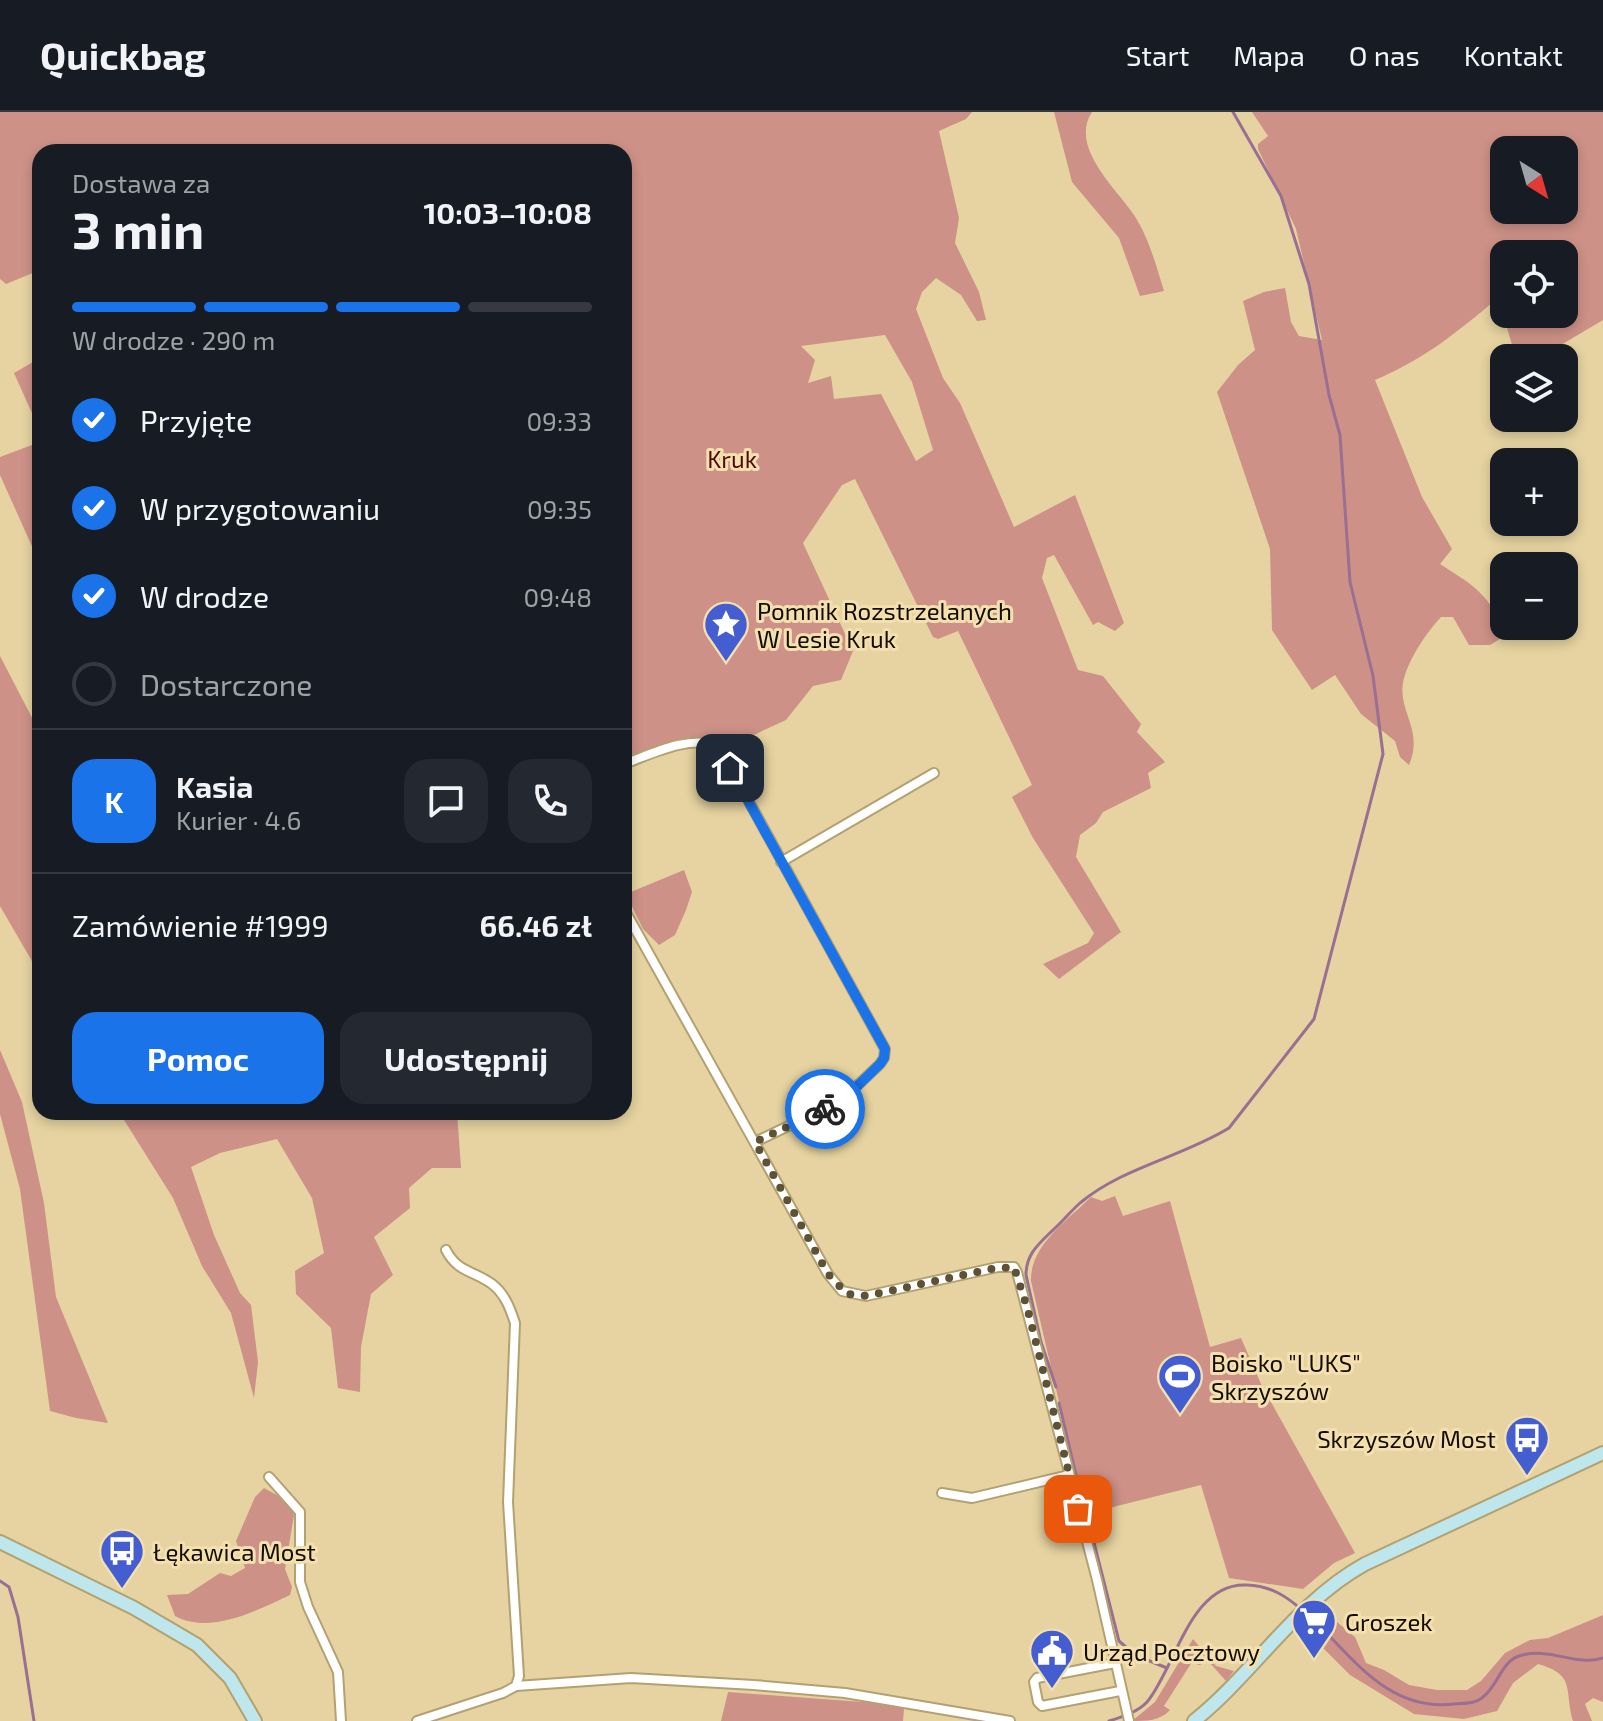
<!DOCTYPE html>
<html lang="pl">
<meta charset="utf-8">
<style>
body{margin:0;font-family:"Exo 2",sans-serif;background:#242831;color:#f1f3f6;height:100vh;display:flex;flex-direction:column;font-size:30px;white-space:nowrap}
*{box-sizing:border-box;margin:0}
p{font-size:26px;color:#9ea1a6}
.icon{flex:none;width:44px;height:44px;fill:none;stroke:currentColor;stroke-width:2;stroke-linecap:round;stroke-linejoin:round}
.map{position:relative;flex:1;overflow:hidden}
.panel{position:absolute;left:32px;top:32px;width:600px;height:976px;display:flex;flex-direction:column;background:#171b24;border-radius:24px;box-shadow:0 4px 12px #0003}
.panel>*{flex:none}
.needle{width:52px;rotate:143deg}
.fabs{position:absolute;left:1490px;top:24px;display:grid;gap:16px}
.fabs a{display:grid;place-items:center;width:88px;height:88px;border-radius:16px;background:#171b24;box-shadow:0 4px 12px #0003;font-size:40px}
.pin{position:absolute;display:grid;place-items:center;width:68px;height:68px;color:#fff;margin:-34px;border-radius:16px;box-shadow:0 4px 12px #0006}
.courier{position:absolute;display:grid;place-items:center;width:80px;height:80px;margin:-40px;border:6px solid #1a73e8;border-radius:50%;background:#fff;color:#222;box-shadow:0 2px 10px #0007}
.headline em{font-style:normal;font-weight:700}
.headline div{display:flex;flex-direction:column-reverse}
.headline{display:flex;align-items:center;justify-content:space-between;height:136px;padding:0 40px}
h1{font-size:52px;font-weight:700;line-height:60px}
.bar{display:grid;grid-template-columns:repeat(4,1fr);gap:12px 8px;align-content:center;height:96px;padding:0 40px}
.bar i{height:10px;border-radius:6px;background:#363941}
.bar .selected{background:#1a73e8}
.bar p{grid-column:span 4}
.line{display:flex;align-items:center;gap:20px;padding:0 40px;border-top:2px solid #363941}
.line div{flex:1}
.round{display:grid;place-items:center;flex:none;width:84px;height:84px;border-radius:24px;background:#242831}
ol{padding:0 40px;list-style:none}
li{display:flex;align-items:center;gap:24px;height:88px}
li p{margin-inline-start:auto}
li .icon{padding:8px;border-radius:50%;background:#1a73e8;color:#fff;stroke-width:4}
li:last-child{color:#9ea1a6}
li i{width:44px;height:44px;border:4px solid #363941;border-radius:50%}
.button{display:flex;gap:16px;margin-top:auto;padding:16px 40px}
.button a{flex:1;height:92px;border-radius:24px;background:#1a73e8;color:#fff;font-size:32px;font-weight:700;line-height:92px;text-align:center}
.button a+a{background:#242831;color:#f1f3f6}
header{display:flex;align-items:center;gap:48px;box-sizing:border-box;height:112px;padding:0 40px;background:#171b24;border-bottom:2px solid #363941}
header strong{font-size:38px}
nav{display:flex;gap:44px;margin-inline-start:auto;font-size:28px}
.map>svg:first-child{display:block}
.green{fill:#cd9187;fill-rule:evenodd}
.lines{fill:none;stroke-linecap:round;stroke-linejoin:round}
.stream{stroke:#9a6f91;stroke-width:3}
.street-casing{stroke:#b3a170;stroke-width:12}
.secondary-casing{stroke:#b3a170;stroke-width:16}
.street{stroke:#fff;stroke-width:8}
.secondary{stroke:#bee7ed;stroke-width:12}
.done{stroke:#5d5238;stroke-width:8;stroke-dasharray:0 14.4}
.route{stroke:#1a73e8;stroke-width:10}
.labels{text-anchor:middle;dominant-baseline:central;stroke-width:6;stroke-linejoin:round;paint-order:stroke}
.park-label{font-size:24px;fill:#500905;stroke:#f3e0ae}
.poi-label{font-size:24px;fill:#130c00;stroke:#f3e0ae;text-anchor:start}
</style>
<header>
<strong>Quickbag</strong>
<nav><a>Start</a><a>Mapa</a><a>O nas</a><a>Kontakt</a></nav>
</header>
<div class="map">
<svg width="1603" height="1609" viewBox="0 0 1603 1609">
<rect width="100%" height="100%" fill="#e6d3a1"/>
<g class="green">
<path d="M0 0H972L966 7 939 19 959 106 955 131 979 180 986 208 977 209 961 183 936 166 922 180 916 197 943 266 960 291 1014 415 1075 383 1124 511 1115 519 1098 510 1093 513 1054 443 1047 446 1042 466 1078 558 1103 564 1141 612 1137 620 1165 650 1148 661 1151 676 1103 700 1096 711 1080 723 1076 745 1121 820 1059 867 1043 852 1088 831 1094 821 1033 726 1012 685 1032 673 958 519 938 527 933 525 855 367 842 373 803 431 853 539 841 568 813 574 786 608 732 633 676 629 624 648V40H40V158L6 172 0 167ZM885 223 912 270 933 338 916 349 881 282 834 287 831 264 808 271 815 248 801 234Z"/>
<path d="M1054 0H1092C1069 35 1116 76 1134 103 1149 126 1156 153 1164 179L1140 184 1119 126 1072 70Z"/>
<path d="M1252 0H1603V208L1539 246H1516L1498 186C1457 220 1425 247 1375 268L1422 385 1452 437 1440 452C1479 477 1485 480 1508 522L1490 533H1469L1453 505H1441C1426 521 1407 549 1403 571 1398 600 1424 618 1409 653L1400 645 1395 629 1361 602 1335 563 1312 578 1272 518 1270 437 1217 280 1238 253 1255 238 1243 189 1264 180 1285 176 1291 210 1299 224 1322 228 1296 117 1258 37V32L1268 24ZM1504 38H1564V98H1504ZM1504 142H1564V202H1504Z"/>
<polygon points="40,246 40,319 14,261"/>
<polygon points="40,330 40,450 39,450 0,363 0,345"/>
<polygon points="0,544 40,621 40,863 0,794"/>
<polygon points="684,758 692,780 686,798 675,823 659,833 643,817 626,782"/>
<polygon points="0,938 22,990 44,1091 56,1185 108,1311 76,1306 50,1299 20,1077 0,1002"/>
<polygon points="119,1000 457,1000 461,1056 432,1056 409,1076 410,1096 374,1125 393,1163 371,1182 361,1235 360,1280 338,1276 331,1216 296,1182 295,1159 324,1141 312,1086 277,1027 220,1041 191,1055 214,1123 240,1181 251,1193 258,1250 254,1286 231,1201 202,1154 173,1086"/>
<path d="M1115 1084 1123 1104 1170 1089 1210 1235 1241 1226 1261 1272 1355 1441 1334 1451 1303 1477 1229 1466 1201 1373 1085 1402 1031 1169C1030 1133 1067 1109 1091 1085L1102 1089Z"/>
<path d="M264 1376 286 1388 294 1403 285 1457 292 1475 290 1483C256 1499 210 1523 175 1504L167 1483 188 1482 220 1461 231 1464 245 1456 236 1429 255 1385Z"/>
<path d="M1325 1500 1355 1525 1366 1551 1384 1558 1409 1573 1437 1578H1467L1481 1569 1505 1541 1530 1528 1548 1526 1603 1503V1590L1593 1586 1585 1592 1592 1609H1573C1564 1576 1576 1563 1538 1552L1513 1571 1497 1599 1464 1607 1414 1602 1350 1563 1306 1519Z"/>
<path d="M1193 1527 1216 1554 1234 1559 1226 1569 1209 1550 1199 1553 1192 1550 1164 1594 1170 1598C1160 1609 1146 1609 1132 1609L1155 1590Z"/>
<polygon points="728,1580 876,1591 893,1585 905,1586 903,1609 721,1609"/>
</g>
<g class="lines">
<g class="stream">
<path d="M1056 1275 1041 1230 1026 1163C1026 1141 1040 1131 1054 1117 1063 1109 1071 1099 1080 1091 1123 1055 1182 1045 1229 1016L1314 907 1383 642 1373 564 1350 470 1340 323 1329 283 1309 172 1281 84 1233 0"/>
<polyline points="1059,1291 1082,1388"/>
<polyline points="1087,1403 1119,1529 1135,1543 1167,1556"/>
<polyline points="0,1469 9,1475 18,1505 34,1609"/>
<path d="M1308 1503C1352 1543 1386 1600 1454 1592 1463 1591 1476 1592 1483 1585 1497 1575 1502 1549 1519 1544 1549 1534 1576 1555 1603 1546"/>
<path d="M1109 1609C1122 1605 1138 1600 1147 1590 1176 1555 1190 1470 1247 1473 1270 1474 1285 1483 1302 1498"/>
</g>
<g class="street-casing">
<g id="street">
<path d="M624 652C654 641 686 624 718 633L885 937 884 946 880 952 841 989 755 1030"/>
<polyline points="781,750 934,661"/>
<polyline points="624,797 828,1162 842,1179 866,1184 998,1155 1014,1155 1017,1160 1097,1468 1129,1609"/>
<polyline points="269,1365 300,1400 300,1470 308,1495 338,1560 341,1609"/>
<polyline points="942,1381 972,1386 1069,1363"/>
<polyline points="1115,1551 1037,1566 1034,1570 1038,1590 1042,1594 1120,1579"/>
<polyline points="516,1574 631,1566 754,1573 845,1581 1010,1609"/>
<path d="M417 1609 503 1581 516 1574 519 1564 508 1390 515 1211C510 1196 505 1182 492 1172 473 1158 458 1161 446 1138"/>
</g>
</g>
<g class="secondary-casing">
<g id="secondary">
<polyline points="0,1430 134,1496 197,1533 230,1566 255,1609"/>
<path d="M1194 1609C1254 1561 1296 1490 1365 1452L1603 1341"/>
</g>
</g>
<use href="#street" class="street"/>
<use href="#secondary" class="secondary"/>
</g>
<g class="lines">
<polyline class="done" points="825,997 755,1030 828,1162 847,1182 866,1184 991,1157 1014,1155 1027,1195 1078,1397"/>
<polyline class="route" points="730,656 885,937 884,946 880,952 845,986 825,997"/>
</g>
<defs>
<g id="sight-pin" transform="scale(2.3)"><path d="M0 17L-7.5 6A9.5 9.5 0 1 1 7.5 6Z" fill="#445ed1" stroke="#f3e0ae"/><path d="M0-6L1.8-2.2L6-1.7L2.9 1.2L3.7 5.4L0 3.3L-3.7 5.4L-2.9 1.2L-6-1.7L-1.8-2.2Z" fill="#fff"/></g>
<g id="stadium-pin" transform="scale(2.3)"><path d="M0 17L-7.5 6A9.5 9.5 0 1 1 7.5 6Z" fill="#445ed1" stroke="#f3e0ae"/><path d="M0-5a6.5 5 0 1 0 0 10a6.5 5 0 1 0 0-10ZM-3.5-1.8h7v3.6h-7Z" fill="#fff"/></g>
<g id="bus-pin" transform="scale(2.3)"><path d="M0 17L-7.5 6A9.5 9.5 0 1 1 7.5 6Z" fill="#445ed1" stroke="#f3e0ae"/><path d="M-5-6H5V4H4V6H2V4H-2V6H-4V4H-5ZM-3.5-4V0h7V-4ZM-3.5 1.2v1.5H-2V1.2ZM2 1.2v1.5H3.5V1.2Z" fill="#fff"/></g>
<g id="supermarket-pin" transform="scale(2.3)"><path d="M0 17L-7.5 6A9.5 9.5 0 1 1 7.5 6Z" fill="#445ed1" stroke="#f3e0ae"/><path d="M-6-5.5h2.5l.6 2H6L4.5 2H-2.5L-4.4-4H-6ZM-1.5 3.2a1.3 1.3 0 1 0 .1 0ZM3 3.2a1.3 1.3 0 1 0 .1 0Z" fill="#fff"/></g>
<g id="civic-pin" transform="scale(2.3)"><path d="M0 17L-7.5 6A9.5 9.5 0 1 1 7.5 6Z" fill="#445ed1" stroke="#f3e0ae"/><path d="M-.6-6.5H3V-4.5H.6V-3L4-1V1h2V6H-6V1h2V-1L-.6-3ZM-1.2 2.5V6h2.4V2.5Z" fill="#fff"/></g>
</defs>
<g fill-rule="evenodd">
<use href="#sight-pin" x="726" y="512"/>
<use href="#stadium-pin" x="1180" y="1264"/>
<use href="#bus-pin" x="1527" y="1326"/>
<use href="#bus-pin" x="122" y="1439"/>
<use href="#supermarket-pin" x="1314" y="1509"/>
<use href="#civic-pin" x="1052" y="1539"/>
</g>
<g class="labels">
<g class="park-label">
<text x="732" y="346">Kruk</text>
</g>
<g class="poi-label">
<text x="757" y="498">Pomnik Rozstrzelanych<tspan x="757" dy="28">W Lesie Kruk</tspan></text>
<text x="1211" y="1250">Boisko "LUKS"<tspan x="1211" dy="28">Skrzyszów</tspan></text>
<text x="1496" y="1326" text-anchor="end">Skrzyszów Most</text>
<text x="153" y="1439">Łękawica Most</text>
<text x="1345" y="1509">Groszek</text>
<text x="1083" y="1539">Urząd Pocztowy</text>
</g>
</g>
</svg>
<div class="fabs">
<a><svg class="needle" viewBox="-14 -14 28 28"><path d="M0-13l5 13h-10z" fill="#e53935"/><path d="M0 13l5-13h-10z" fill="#9ea1a6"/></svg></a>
<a><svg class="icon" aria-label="locate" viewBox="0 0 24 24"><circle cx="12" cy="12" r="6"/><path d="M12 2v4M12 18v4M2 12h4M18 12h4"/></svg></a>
<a><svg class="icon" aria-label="layers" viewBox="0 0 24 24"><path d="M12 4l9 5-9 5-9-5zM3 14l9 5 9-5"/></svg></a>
<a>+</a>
<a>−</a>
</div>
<div class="pin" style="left:1078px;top:1397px;background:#ea580c"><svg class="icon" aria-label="bag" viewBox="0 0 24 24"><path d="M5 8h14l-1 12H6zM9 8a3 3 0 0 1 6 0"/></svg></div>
<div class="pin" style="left:730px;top:656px;background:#1f2937"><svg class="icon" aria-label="home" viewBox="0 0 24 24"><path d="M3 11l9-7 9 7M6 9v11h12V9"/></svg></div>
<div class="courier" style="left:825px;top:997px"><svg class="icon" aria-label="bike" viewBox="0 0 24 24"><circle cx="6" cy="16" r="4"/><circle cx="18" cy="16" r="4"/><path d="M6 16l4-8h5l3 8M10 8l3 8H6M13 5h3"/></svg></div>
<section class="panel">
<div class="headline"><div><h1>3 min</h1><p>Dostawa za</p></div><em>10:03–10:08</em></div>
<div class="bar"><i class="selected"></i><i class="selected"></i><i class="selected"></i><i></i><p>W drodze · 290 m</p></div>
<ol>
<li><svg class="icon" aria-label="check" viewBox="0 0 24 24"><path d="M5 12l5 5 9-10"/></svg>Przyjęte<p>09:33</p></li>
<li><svg class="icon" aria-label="check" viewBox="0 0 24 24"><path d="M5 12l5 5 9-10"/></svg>W przygotowaniu<p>09:35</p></li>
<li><svg class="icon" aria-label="check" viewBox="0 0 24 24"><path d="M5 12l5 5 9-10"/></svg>W drodze<p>09:48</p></li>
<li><i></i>Dostarczone</li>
</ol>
<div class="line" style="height:144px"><b class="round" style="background:#1a73e8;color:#fff">K</b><div><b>Kasia</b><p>Kurier · 4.6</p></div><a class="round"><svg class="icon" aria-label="chat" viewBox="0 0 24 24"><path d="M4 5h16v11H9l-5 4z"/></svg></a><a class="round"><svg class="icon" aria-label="phone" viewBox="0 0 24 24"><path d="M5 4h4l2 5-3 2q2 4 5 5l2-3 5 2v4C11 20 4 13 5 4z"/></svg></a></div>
<div class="line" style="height:104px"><div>Zamówienie #1999</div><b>66.46 zł</b></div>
<div class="button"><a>Pomoc</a><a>Udostępnij</a></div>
</section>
</div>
